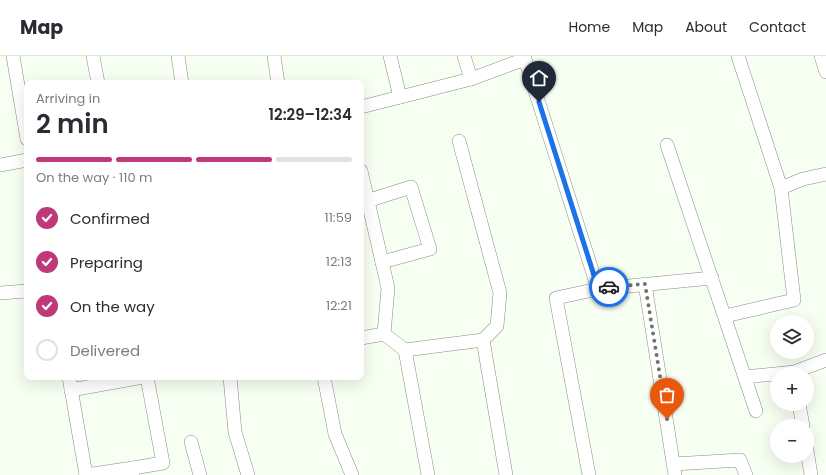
<!DOCTYPE html>
<meta charset="utf-8">
<style>
body{margin:0;font-family:Poppins,sans-serif;background:#f7f7f7;color:#2b2b33;height:100vh;display:flex;flex-direction:column;font-size:15px;white-space:nowrap}
*{box-sizing:border-box;margin:0}
p{font-size:13px;color:#7c7c81}
.icon{flex:none;width:22px;height:22px;fill:none;stroke:currentColor;stroke-width:2;stroke-linecap:round;stroke-linejoin:round}
.map{position:relative;flex:1;overflow:hidden}
.panel{position:absolute;left:24px;top:24px;width:340px;height:300px;display:flex;flex-direction:column;background:#fff;border-radius:8px;box-shadow:0 4px 16px #0002}
.panel>*{flex:none}
.buttons{position:absolute;left:770px;top:259px;display:grid;gap:8px}
.buttons a{display:grid;place-items:center;width:44px;height:44px;border-radius:50%;background:#fff;box-shadow:0 4px 16px #0002;font-size:20px}
.pin{position:absolute;display:grid;place-items:center;width:34px;height:34px;color:#fff;margin:-41px -17px;border-radius:50% 50% 50% 0;rotate:-45deg;box-shadow:0 0 4px #0007}
.pin .icon{rotate:45deg}
.courier{position:absolute;display:grid;place-items:center;width:40px;height:40px;margin:-20px;border:3px solid #1a73e8;border-radius:50%;background:#fff;color:#222;box-shadow:0 1px 5px #0007}
.summary em{font-style:normal;font-weight:600}
.summary div{display:flex;flex-direction:column-reverse}
.summary{display:flex;align-items:center;justify-content:space-between;height:68px;padding:0 12px}
h1{font-size:26px;font-weight:600;line-height:30px}
.bar{display:grid;grid-template-columns:repeat(4,1fr);gap:6px 4px;align-content:center;height:48px;padding:0 12px}
.bar i{height:5px;border-radius:3px;background:#e1e1e2}
.bar .selected{background:#bf3878}
.bar p{grid-column:span 4}
ol{padding:0 12px;list-style:none}
li{display:flex;align-items:center;gap:12px;height:44px}
li p{margin-inline-start:auto}
li .icon{padding:4px;border-radius:50%;background:#bf3878;color:#fff;stroke-width:4}
li:last-child{color:#7c7c81}
li i{width:22px;height:22px;border:2px solid #e1e1e2;border-radius:50%}
header{display:flex;align-items:center;gap:24px;box-sizing:border-box;height:56px;padding:0 20px;background:#fff;border-bottom:1px solid #e1e1e2}
header strong{font-size:19px}
nav{display:flex;gap:22px;margin-inline-start:auto;font-size:14px}
.map>svg:first-child{display:block}
.lines{fill:none;stroke-linecap:round;stroke-linejoin:round}
.minor-casing{stroke:#858f81;stroke-width:14}
.minor{stroke:#fff;stroke-width:13}
.done{stroke:#6f756c;stroke-width:4;stroke-dasharray:0 7.2}
.route{stroke:#1a73e8;stroke-width:5}
</style>
<header>
<strong>Map</strong>
<nav><a>Home</a><a>Map</a><a>About</a><a>Contact</a></nav>
</header>
<div class="map">
<svg width="826" height="419" viewBox="0 0 826 419">
<rect width="100%" height="100%" fill="#f6fff2"/>
<g class="lines">
<g class="minor-casing">
<g id="minor">
<polyline points="13,0 27,83"/>
<polyline points="93,0 98,27"/>
<polyline points="178,0 182,27"/>
<polyline points="274,0 278,27"/>
<polyline points="390,0 400,41"/>
<polyline points="464,0 471,23 525,3 598,233 556,242 589,419"/>
<polyline points="821,0 826,16"/>
<polyline points="361,51 471,23"/>
<polyline points="667,89 756,355"/>
<polyline points="0,109 27,104"/>
<polyline points="361,115 388,232 384,278"/>
<polyline points="781,132 803,123 826,118"/>
<polyline points="367,145 411,131 430,193 382,206"/>
<polyline points="645,228 675,419"/>
<polyline points="598,233 712,222"/>
<polyline points="0,237 27,235"/>
<polyline points="725,260 794,244 781,132 738,0"/>
<polyline points="361,282 384,278 405,294 483,284 497,270 500,237 459,85"/>
<polyline points="483,284 506,419"/>
<polyline points="405,294 428,419"/>
<polyline points="69,321 86,419"/>
<polyline points="230,321 235,376 248,419"/>
<polyline points="324,321 335,378 352,419"/>
<polyline points="745,321 794,316 826,304"/>
<polyline points="71,334 143,321"/>
<polyline points="799,348 803,370"/>
<polyline points="191,386 200,419"/>
<polyline points="807,394 811,419"/>
<polyline points="674,408 740,404 746,419"/>
<polyline points="86,419 133,412"/>
<polyline points="133,419 133,412 163,407 147,321"/>
</g>
</g>
<use href="#minor" class="minor"/>
</g>
<g class="lines">
<polyline class="done" points="609,231 645,228 667,363"/>
<polyline class="route" points="539,46 598,232 609,231"/>
</g>
</svg>
<div class="buttons">
<a><svg class="icon" aria-label="layers" viewBox="0 0 24 24"><path d="M12 4l9 5-9 5-9-5zM3 14l9 5 9-5"/></svg></a>
<a>+</a>
<a>−</a>
</div>
<div class="pin" style="left:667px;top:363px;background:#ea580c"><svg class="icon" aria-label="bag" viewBox="0 0 24 24"><path d="M5 8h14l-1 12H6zM9 8a3 3 0 0 1 6 0"/></svg></div>
<div class="pin" style="left:539px;top:46px;background:#1f2937"><svg class="icon" aria-label="home" viewBox="0 0 24 24"><path d="M3 11l9-7 9 7M6 9v11h12V9"/></svg></div>
<div class="courier" style="left:609px;top:231px"><svg class="icon" aria-label="car" viewBox="0 0 24 24"><path d="M5 17H2v-5l4-1 3-4h7l3 4 3 1v5h-3M9 17h6M6 11h13"/><circle cx="7" cy="17" r="2"/><circle cx="17" cy="17" r="2"/></svg></div>
<section class="panel">
<div class="summary"><div><h1>2 min</h1><p>Arriving in</p></div><em>12:29–12:34</em></div>
<div class="bar"><i class="selected"></i><i class="selected"></i><i class="selected"></i><i></i><p>On the way · 110 m</p></div>
<ol>
<li><svg class="icon" aria-label="check" viewBox="0 0 24 24"><path d="M5 12l5 5 9-10"/></svg>Confirmed<p>11:59</p></li>
<li><svg class="icon" aria-label="check" viewBox="0 0 24 24"><path d="M5 12l5 5 9-10"/></svg>Preparing<p>12:13</p></li>
<li><svg class="icon" aria-label="check" viewBox="0 0 24 24"><path d="M5 12l5 5 9-10"/></svg>On the way<p>12:21</p></li>
<li><i></i>Delivered</li>
</ol>
</section>
</div>
